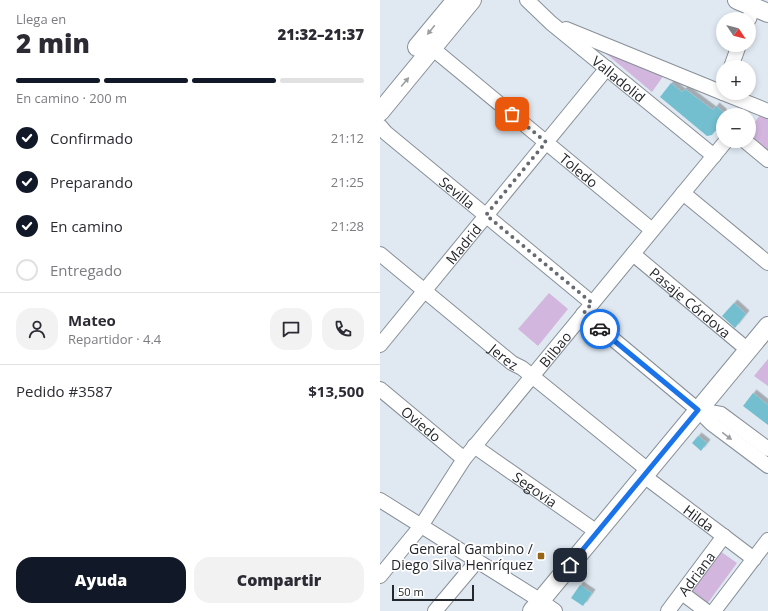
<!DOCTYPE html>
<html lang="es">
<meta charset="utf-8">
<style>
body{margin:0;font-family:"Open Sans",sans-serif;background:#f2f2f3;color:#2b2b33;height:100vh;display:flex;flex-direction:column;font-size:15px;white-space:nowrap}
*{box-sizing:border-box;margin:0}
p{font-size:13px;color:#7c7c81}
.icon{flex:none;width:22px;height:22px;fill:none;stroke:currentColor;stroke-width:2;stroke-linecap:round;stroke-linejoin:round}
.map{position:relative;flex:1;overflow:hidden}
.sheet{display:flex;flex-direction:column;background:#fff;width:380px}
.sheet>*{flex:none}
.needle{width:26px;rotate:125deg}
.buttons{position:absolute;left:336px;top:12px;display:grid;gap:8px}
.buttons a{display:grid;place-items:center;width:40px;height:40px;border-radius:50%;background:#fff;box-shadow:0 2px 6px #0003;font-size:20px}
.scale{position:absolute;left:12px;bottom:10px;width:82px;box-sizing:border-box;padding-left:4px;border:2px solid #24272b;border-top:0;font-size:11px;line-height:14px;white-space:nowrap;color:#24272b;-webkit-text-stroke:3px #fff;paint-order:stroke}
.pin{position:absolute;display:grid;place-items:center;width:34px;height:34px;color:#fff;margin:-17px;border-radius:8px;box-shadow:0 2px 6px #0006}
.courier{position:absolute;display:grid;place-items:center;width:40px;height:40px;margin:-20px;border:3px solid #1a73e8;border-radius:50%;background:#fff;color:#222;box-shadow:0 1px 5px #0007}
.headline em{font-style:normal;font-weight:800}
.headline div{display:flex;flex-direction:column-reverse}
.headline{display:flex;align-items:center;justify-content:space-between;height:68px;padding:0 16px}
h1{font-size:26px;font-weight:800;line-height:30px}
.bar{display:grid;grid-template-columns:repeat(4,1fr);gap:6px 4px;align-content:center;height:48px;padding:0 16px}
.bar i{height:5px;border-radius:3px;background:#e1e1e2}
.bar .current{background:#111827}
.bar p{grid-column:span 4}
.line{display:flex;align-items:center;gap:10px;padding:0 16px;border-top:1px solid #e1e1e2}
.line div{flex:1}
.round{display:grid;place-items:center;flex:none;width:42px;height:42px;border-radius:16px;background:#f2f2f3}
ol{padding:0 16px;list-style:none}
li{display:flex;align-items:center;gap:12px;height:44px}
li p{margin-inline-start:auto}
li .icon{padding:4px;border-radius:50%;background:#111827;color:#fff;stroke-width:4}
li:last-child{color:#7c7c81}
li i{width:22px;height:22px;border:2px solid #e1e1e2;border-radius:50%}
.button{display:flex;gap:8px;margin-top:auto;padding:8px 16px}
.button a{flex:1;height:46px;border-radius:16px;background:#111827;color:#fff;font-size:16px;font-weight:800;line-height:46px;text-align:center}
.button a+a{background:#f2f2f3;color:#2b2b33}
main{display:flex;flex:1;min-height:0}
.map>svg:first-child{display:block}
.green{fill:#d3b6de}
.building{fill:#73bfcf;filter:url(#shadow)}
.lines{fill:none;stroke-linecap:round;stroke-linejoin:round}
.minor-casing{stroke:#878f97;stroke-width:16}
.major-casing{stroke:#878f97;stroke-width:20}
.minor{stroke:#fff;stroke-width:14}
.major{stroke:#fff;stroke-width:18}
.oneway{fill:#9c9ea0}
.done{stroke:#666b71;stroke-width:4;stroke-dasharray:0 7.2}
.route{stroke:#1a73e8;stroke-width:5}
.poi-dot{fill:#966616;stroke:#fff;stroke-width:1.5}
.labels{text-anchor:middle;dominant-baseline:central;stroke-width:3.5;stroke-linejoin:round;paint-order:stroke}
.street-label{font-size:14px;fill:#24272b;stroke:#fff}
.poi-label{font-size:14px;fill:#24272b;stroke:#fff;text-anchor:end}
</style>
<main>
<section class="sheet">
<div class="headline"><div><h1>2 min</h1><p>Llega en</p></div><em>21:32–21:37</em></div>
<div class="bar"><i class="current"></i><i class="current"></i><i class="current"></i><i></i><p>En camino · 200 m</p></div>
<ol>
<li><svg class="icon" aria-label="check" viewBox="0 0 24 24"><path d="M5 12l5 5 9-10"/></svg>Confirmado<p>21:12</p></li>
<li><svg class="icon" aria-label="check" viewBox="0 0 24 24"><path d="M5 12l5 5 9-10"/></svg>Preparando<p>21:25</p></li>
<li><svg class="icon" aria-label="check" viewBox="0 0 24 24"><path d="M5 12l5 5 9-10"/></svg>En camino<p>21:28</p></li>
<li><i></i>Entregado</li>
</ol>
<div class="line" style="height:72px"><a class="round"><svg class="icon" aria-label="person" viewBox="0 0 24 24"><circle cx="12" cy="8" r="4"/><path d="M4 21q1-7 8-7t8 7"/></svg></a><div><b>Mateo</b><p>Repartidor · 4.4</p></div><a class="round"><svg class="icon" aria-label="chat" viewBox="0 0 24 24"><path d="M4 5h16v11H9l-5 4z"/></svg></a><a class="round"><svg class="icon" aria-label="phone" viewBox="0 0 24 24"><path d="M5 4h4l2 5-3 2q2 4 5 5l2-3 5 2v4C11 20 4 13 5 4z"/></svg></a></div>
<div class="line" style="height:52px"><div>Pedido #3587</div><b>$13,500</b></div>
<div class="button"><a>Ayuda</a><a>Compartir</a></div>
</section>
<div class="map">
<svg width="388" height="611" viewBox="0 0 388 611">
<defs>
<filter id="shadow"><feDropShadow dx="3.5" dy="-3.5" stdDeviation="0" flood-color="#0004"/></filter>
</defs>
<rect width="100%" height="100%" fill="#e0e9f2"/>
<g class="green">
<polygon points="217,46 284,75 272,92"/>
<polygon points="380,115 388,118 388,152 369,136 369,130"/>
<polygon points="169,293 188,309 158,346 138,329"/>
<polygon points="388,359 388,386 374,376"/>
<polygon points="340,551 357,563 327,604 310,592"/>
</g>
<g class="building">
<polygon points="291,83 302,92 305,89 333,110 336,106 343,112 343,121 332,135 327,136 280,97"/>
<polygon points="354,303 366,314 355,328 342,316"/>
<polygon points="373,393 388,405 388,425 363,406"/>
<polygon points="318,436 327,443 321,451 312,443"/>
<polygon points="200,585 212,593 203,606 191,598"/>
</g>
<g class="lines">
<g class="minor-casing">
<g id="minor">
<path id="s1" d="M147 0 171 23 334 156"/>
<polyline points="369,19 373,7"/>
<polyline points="186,29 343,93"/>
<path id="s2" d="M52 48 272 230"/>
<polyline points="351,67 359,45"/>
<polyline points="343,93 388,111"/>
<path id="s3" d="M0 126 6 133 212 303"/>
<polyline points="365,141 388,160"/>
<polyline points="303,193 388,263"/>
<path id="s4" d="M0 254 132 363 142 368 268 470"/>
<path id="s5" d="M253 254 368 350"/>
<polyline points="203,314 318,410 332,424 388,466"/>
<path id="s6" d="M0 345 227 68"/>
<path id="s7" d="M0 389 84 459"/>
<polyline points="318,410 341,414 388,449"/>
<path id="s8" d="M94 446 217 532"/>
<path id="s9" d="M264 476 374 559"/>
<polyline points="0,500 161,601 175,611"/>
<path id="s10" d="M0 576 41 526 84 459 346 141"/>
<polyline points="302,593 326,611"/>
<polyline points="55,611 97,561"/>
<path id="s11" d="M288 611 344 536"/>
<polyline points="334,611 388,540"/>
</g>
</g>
<g class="major-casing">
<g id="major">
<polyline points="357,0 388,13"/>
<polyline points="37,47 76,0"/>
<polyline points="0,112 92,0"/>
<polyline points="152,611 388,326"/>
</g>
</g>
<use href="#minor" class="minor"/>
<use href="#major" class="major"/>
</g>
<defs><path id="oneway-solid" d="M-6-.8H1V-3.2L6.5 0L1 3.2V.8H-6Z"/></defs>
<g class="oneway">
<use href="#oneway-solid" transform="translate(51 30) rotate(129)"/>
<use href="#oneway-solid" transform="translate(25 82) rotate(-50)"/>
<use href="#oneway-solid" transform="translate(347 436) rotate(37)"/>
</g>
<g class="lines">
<polyline class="done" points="132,114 166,142 106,215 212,303 203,314 220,329"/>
<polyline class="route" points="190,565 318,410 220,329"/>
</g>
<rect class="poi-dot" x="157" y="552" width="8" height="8" rx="2"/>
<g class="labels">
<g class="street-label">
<text stroke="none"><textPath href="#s1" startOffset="121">Valladolid</textPath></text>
<text stroke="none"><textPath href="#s2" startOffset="191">Toledo</textPath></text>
<text stroke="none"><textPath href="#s3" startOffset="102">Sevilla</textPath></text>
<text stroke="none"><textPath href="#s6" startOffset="131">Madrid</textPath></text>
<text stroke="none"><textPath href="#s5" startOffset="75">Pasaje Córdova</textPath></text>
<text stroke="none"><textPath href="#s10" startOffset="287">Bilbao</textPath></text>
<text stroke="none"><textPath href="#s4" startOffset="161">Jerez</textPath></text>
<text stroke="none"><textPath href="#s7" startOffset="54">Oviedo</textPath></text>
<text stroke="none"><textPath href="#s8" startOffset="75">Segovia</textPath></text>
<text stroke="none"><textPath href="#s9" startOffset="69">Hilda</textPath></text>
<text stroke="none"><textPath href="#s11" startOffset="47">Adriana</textPath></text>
</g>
<g class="poi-label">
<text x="153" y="548">General Gambino /<tspan x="153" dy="16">Diego Silva Henríquez</tspan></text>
</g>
</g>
</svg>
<div class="buttons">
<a><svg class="needle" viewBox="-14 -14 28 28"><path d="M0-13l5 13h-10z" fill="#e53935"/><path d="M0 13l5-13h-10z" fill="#7c7c81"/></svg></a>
<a>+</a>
<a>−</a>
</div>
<div class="scale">50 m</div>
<div class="pin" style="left:132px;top:114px;background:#ea580c"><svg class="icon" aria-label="bag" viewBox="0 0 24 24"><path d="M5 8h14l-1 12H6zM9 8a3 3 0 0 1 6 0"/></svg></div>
<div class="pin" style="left:190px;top:565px;background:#1f2937"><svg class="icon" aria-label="home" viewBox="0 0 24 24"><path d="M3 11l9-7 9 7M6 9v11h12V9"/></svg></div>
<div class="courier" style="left:220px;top:329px"><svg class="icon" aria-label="car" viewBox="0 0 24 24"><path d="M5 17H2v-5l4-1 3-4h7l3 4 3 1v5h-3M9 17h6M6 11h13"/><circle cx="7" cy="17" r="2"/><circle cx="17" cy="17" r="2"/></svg></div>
</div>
</main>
